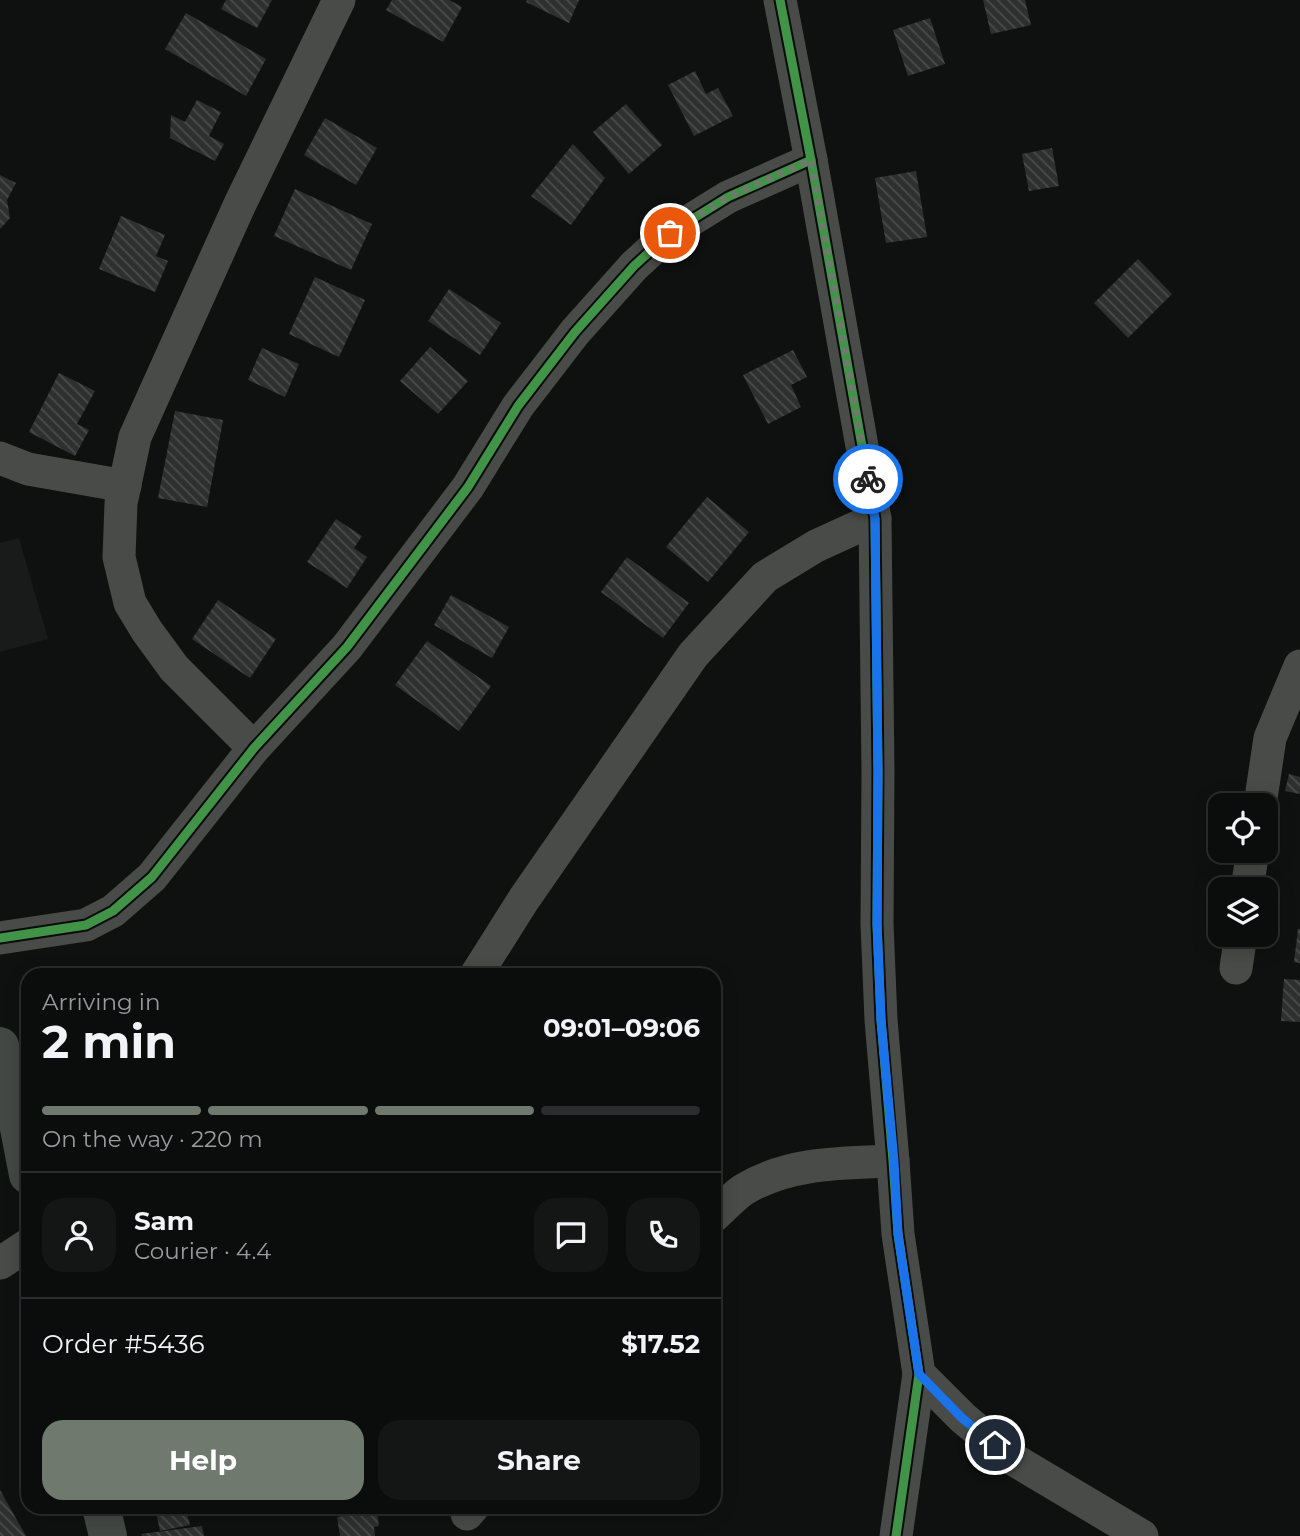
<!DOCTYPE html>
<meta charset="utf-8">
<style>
body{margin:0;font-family:Montserrat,sans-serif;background:#141515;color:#f1f3f6;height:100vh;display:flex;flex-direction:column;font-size:26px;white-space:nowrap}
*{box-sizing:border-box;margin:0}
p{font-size:23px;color:#9a9b9d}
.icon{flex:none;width:38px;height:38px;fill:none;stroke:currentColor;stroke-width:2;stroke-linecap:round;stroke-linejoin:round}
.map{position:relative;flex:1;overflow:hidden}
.details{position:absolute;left:21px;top:968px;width:700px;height:546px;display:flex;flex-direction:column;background:#0b0c0c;border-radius:21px;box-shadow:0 4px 18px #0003,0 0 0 2px #2b2c2d}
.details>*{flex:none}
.buttons{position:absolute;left:1208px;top:793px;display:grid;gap:14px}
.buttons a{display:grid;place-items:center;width:70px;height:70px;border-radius:14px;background:#0b0c0c;box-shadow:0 4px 18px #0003,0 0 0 2px #2b2c2d;font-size:35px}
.pin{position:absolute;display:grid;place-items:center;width:60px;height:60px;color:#fff;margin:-30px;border:4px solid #fff;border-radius:50%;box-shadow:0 2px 7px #0007}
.courier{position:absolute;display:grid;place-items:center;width:70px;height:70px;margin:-35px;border:5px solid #1a73e8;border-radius:50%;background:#fff;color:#222;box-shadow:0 2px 9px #0007}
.head em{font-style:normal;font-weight:700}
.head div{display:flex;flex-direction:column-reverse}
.head{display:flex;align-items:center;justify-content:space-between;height:119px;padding:0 21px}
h1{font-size:46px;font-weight:700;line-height:52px}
.bar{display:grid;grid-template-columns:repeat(4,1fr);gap:10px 7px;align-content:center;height:84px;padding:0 21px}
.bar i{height:9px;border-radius:5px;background:#2b2c2d}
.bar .active{background:#6f796e}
.bar p{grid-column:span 4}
.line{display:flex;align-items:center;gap:18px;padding:0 21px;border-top:2px solid #2b2c2d}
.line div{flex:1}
.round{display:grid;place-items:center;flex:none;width:74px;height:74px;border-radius:21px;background:#141515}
.cta{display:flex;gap:14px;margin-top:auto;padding:14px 21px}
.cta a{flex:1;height:80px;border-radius:21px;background:#6f796e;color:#fff;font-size:28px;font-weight:700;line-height:80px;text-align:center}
.cta a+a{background:#141515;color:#f1f3f6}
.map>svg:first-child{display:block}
.built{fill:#191b1a}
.building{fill:url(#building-back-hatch)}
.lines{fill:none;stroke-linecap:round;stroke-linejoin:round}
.minor{stroke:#484b47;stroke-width:33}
.secondary{stroke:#444845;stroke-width:38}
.cycleway-casing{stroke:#0a0b0b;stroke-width:13}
.cycleway{stroke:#419447;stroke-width:9}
.done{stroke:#6f796e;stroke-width:7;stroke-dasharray:0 12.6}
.route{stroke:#1a73e8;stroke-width:9}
</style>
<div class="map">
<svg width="1300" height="1536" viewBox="0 0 1300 1536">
<defs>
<pattern id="building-back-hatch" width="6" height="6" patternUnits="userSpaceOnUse" patternTransform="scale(1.75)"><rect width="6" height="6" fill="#2e302f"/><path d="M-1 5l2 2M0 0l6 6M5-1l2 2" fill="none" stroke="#494c4a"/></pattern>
</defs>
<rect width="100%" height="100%" fill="#0f1010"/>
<polygon class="built" points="19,538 48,639 0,652 0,543"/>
<g class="building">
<polygon points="226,0 272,0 257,28 221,9"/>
<polygon points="392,0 449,0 462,7 443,42 386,10"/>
<polygon points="527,0 579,0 569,23 526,2"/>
<polygon points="983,0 1025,0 1031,25 991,34"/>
<polygon points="186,13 266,59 246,96 165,49"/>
<polygon points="930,18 945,64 908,76 893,30"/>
<polygon points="695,71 706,94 718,88 733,116 694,136 668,85"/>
<polygon points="197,100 221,112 209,136 224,144 215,161 170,138 171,115 185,122"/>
<polygon points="626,104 662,145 629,174 593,132"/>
<polygon points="325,118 377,148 356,185 304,155"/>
<polygon points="573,144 605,178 571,225 531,196"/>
<polygon points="1052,148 1059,186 1029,191 1022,154"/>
<polygon points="916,171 927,237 886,243 875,178"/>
<polygon points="0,175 16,183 7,200 10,218 0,229"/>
<polygon points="295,189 372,224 351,270 274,236"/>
<polygon points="121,216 165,235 156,256 168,261 155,292 99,269"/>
<polygon points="1138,259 1172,294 1128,338 1094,303"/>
<polygon points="315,277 365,300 339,357 289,334"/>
<polygon points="449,289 501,323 480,355 428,321"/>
<polygon points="430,347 468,381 438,414 400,381"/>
<polygon points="262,348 299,364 285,397 248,380"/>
<polygon points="793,350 807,377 791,385 801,407 768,424 743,375"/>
<polygon points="59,373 95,391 77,424 89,430 75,456 29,432"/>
<polygon points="175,411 223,420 207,507 158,498"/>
<polygon points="707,497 749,532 708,582 666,547"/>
<polygon points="336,519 362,536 354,548 367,557 347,588 307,562"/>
<polygon points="627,557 689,603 663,638 601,592"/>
<polygon points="451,595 509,627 492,658 434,625"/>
<polygon points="218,600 276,639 250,678 192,639"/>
<polygon points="427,641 491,686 459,731 395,685"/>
<polygon points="1289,774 1300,777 1300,794 1285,791"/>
<polygon points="1298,929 1300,929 1300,963 1294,962"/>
<polygon points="1284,979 1300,980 1300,1022 1281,1021"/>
<polygon points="0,1490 26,1536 0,1536"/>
<polygon points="155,1507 191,1507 192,1513 187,1514 190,1525 160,1531"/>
<polygon points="377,1511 379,1526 374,1527 375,1536 340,1536 337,1517"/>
<polygon points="202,1526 204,1536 142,1536 141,1534"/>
</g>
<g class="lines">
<g class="minor">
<polyline points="780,0 811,160 875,519 878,772 877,924 881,1020 893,1161 898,1234 919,1374 896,1536"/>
<polyline points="0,458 28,469 125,486"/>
<polyline points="254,748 174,668 147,631 130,603 119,557 121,503 135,437 240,204 339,0"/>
<polyline points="1260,805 1270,738 1300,666"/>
<polyline points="1247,889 1253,850"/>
<polyline points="0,938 86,925 113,911 152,877 254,748 347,647 468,487 518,406 575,332 634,266 670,233 728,197 811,160"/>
<polyline points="1236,968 1241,934"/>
<polyline points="476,975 524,899 693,655 765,577 816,546 875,519"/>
<path d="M714 1216C723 1208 733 1197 743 1190 788 1162 843 1163 893 1161"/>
<polyline points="0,1263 28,1245"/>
<polyline points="919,1374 963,1418 1011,1458 1142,1536"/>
<polyline points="467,1514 473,1507"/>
</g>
<g class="secondary">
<polyline points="0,1046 13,1097 28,1175"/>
<polyline points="101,1507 108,1536"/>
</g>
<g class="cycleway-casing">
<g id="cycleway">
<polyline points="780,0 811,160 875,519 878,772 877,924 881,1020 893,1161 898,1234 919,1374 896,1536"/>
<polyline points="0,938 86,925 113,911 152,877 254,748 347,647 468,487 518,406 575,332 634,266 670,233 728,197 811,160"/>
</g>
</g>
<use href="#cycleway" class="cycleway"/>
</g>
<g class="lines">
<polyline class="done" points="670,233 728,197 811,160 868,479"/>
<polyline class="route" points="868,479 875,519 878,772 877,924 881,1020 894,1161 898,1234 919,1374 962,1418 995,1445"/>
</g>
</svg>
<div class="buttons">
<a><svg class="icon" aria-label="locate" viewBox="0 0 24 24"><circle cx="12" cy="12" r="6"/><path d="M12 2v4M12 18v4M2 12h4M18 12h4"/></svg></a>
<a><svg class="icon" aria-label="layers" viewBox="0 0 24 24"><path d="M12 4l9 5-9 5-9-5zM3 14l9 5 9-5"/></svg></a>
</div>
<div class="pin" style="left:670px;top:233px;background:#ea580c"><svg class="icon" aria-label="bag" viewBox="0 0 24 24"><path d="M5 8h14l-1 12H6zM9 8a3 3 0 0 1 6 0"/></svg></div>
<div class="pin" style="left:995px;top:1445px;background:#1f2937"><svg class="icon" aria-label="home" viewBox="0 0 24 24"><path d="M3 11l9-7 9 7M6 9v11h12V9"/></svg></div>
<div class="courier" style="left:868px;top:479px"><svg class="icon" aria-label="bike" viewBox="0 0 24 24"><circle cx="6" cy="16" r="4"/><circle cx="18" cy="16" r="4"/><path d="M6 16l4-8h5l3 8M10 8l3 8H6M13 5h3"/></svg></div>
<section class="details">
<div class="head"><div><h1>2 min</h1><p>Arriving in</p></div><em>09:01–09:06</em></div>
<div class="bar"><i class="active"></i><i class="active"></i><i class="active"></i><i></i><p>On the way · 220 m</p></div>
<div class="line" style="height:126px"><a class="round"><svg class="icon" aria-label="person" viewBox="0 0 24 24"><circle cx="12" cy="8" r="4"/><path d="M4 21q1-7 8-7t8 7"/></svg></a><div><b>Sam</b><p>Courier · 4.4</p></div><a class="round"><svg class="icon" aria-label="chat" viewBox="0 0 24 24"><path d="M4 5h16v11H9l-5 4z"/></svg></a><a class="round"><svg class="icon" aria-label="phone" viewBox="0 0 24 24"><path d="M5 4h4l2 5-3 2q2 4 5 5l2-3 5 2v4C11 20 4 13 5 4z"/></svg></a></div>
<div class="line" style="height:91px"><div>Order #5436</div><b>$17.52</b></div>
<div class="cta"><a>Help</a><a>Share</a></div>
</section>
</div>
